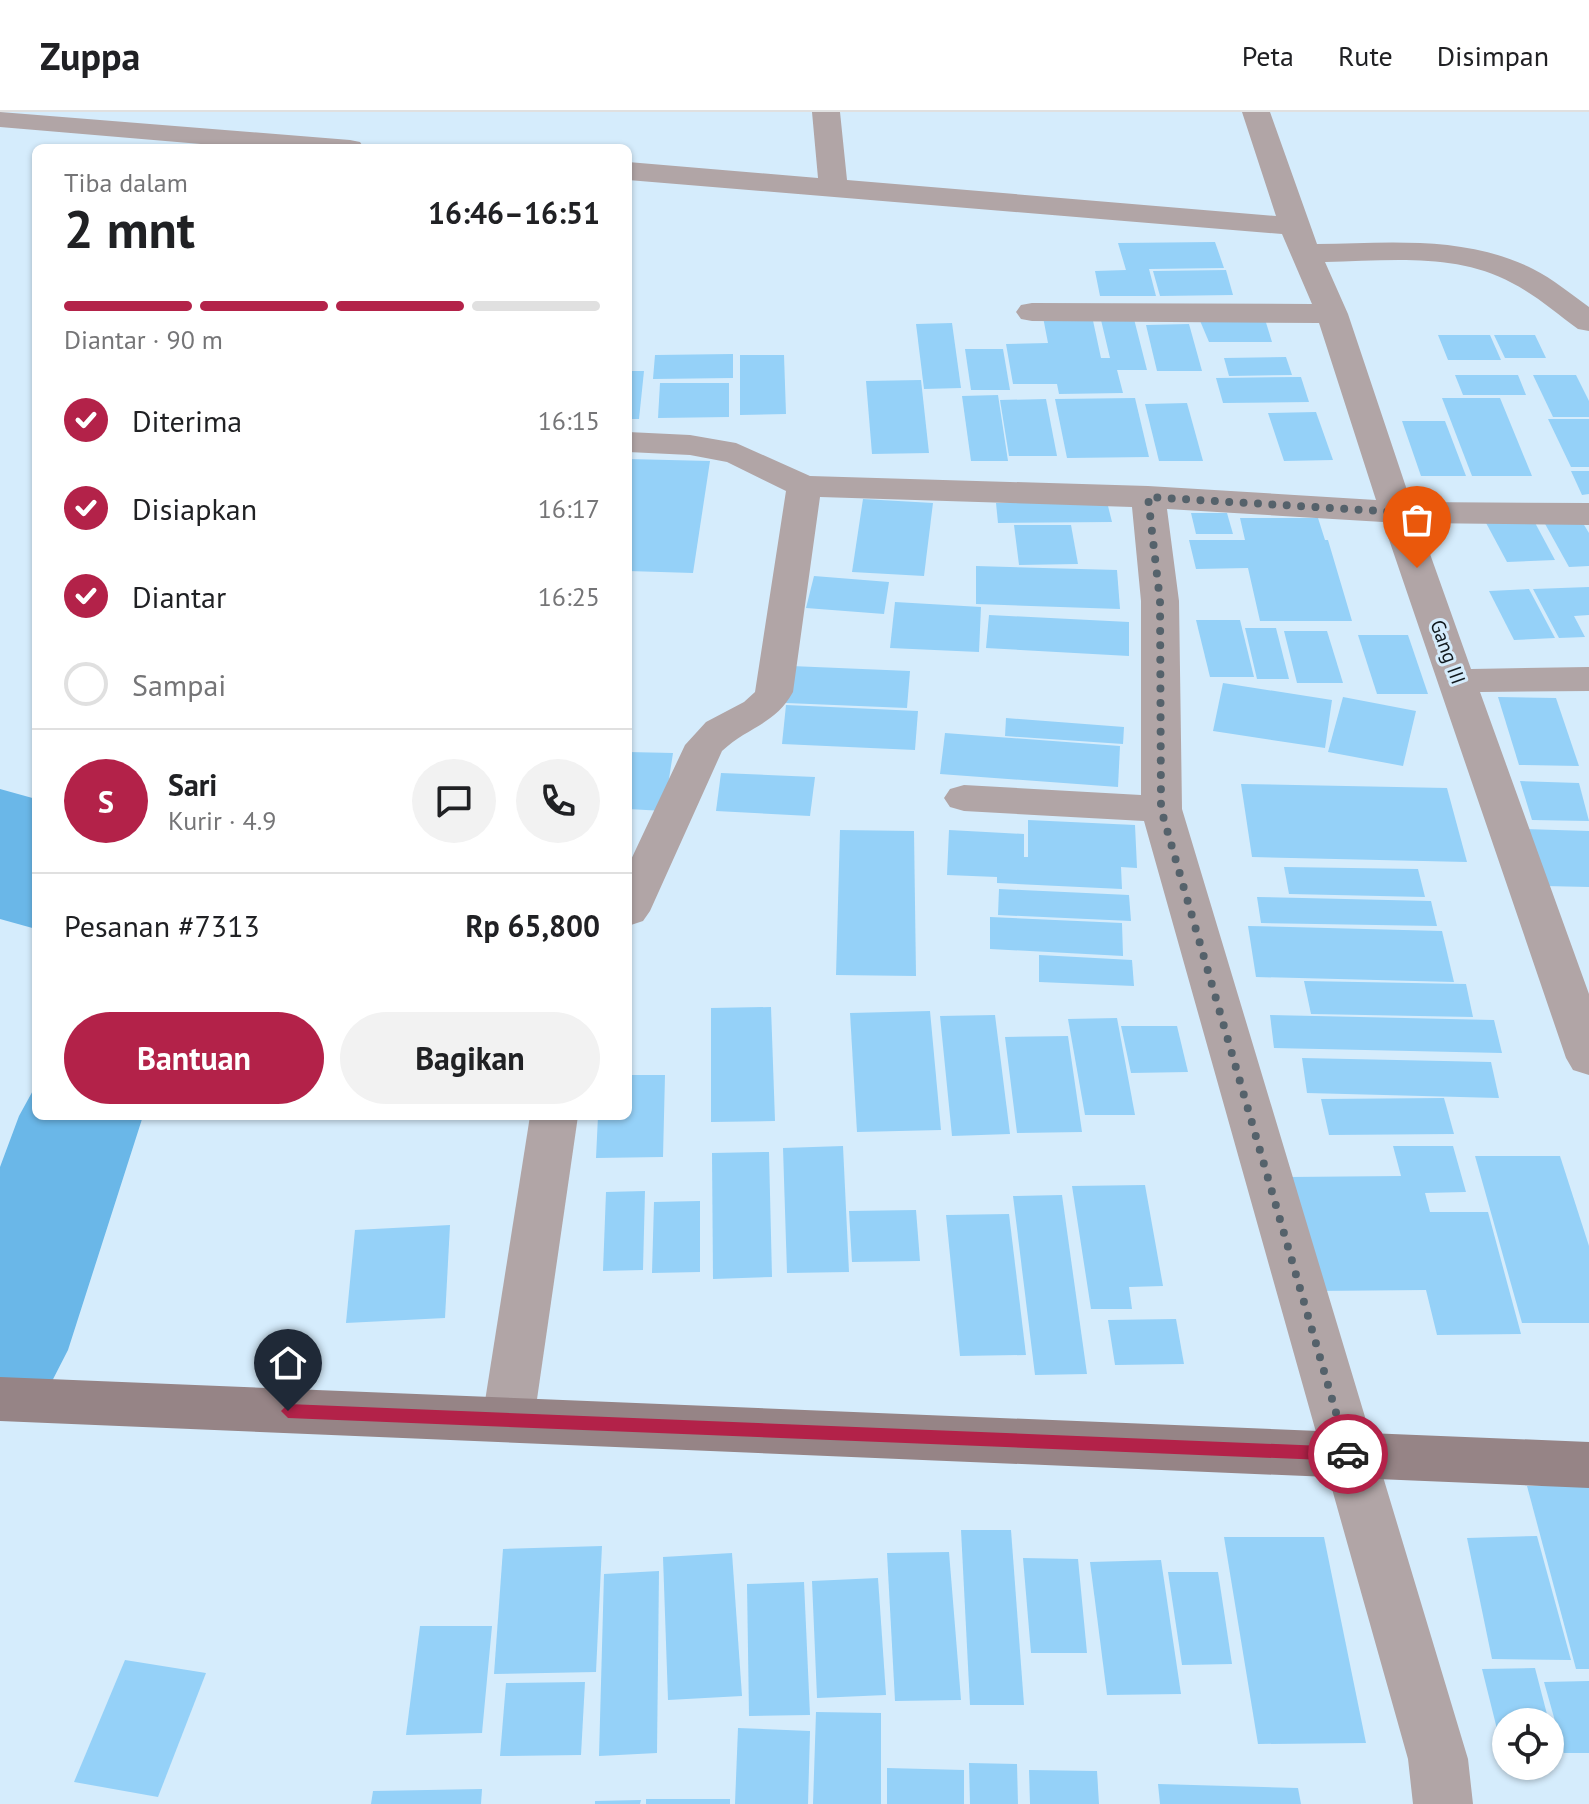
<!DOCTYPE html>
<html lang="id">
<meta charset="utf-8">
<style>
body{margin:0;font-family:"PT Sans",sans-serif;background:#f2f2f2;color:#202124;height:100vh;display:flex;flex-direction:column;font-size:30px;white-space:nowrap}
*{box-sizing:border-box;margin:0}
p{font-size:26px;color:#757577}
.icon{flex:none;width:44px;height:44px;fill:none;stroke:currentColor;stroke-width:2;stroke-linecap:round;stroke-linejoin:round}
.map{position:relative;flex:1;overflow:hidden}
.drawer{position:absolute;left:32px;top:32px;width:600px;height:976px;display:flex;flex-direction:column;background:#fff;border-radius:12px;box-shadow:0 2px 6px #0004}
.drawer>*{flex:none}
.buttons{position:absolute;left:1492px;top:1596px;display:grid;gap:16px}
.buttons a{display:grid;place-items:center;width:72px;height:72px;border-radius:50%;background:#fff;box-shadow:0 2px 6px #0004;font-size:40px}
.pin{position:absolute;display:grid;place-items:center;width:68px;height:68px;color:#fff;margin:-82px -34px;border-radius:50% 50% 50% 0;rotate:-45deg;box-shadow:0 0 8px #0007}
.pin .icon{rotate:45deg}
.courier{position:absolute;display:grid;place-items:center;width:80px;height:80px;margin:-40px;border:6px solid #b32249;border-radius:50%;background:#fff;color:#222;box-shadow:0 2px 10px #0007}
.head em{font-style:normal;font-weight:600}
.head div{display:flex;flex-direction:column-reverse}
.head{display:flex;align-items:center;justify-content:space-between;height:136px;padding:0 32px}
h1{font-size:52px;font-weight:600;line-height:60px}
.bar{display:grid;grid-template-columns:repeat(4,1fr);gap:12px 8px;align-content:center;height:96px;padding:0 32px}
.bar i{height:10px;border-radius:6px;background:#e0e0e0}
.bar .active{background:#b32249}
.bar p{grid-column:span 4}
.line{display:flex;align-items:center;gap:20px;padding:0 32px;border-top:2px solid #e0e0e0}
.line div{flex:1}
.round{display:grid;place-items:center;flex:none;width:84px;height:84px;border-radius:42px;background:#f2f2f2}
ol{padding:0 32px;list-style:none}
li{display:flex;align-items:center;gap:24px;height:88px}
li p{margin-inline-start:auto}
li .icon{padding:8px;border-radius:50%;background:#b32249;color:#fff;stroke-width:4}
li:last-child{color:#757577}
li i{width:44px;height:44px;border:4px solid #e0e0e0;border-radius:50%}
.action{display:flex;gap:16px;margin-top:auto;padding:16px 32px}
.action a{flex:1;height:92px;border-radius:48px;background:#b32249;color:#fff;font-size:32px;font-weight:600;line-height:92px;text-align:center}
.action a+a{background:#f2f2f2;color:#202124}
header{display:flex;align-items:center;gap:48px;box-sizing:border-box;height:112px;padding:0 40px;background:#fff;border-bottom:2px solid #e0e0e0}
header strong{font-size:38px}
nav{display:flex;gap:44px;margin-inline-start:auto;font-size:28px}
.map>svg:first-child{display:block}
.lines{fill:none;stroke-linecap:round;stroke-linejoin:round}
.river{fill:#6ab7e8;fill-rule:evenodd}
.building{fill:#95d1f8}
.minor{fill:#b1a5a6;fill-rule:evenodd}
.secondary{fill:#968486;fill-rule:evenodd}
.route{fill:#b32249}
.done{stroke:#55626b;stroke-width:8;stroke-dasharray:0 14.4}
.labels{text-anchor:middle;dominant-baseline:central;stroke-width:6;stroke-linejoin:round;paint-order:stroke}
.street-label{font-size:20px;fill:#10181d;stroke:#d5ecfc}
</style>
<header>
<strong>Zuppa</strong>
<nav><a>Peta</a><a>Rute</a><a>Disimpan</a></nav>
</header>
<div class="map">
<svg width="1589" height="1692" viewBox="0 0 1589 1692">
<rect width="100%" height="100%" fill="#d5ecfc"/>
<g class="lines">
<g class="river">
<polygon points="0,677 36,687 36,817 0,807"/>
<polygon points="36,973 36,1004 143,1004 68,1238 48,1277 0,1293 0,1055 19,1004"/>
</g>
</g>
<g class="building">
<polygon points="1215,130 1224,156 1149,157 1156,184 1100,184 1095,159 1126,158 1118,131"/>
<polygon points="1226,158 1233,183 1160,184 1153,159"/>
<polygon points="1092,204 1101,246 1110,246 1101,208 1134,207 1147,258 1117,258 1123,281 1059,282 1057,272 1013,272 1006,232 1048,231 1043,205"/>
<polygon points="1198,204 1264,204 1272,230 1209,230"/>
<polygon points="952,211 961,276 924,277 916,212"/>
<polygon points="1189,212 1202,259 1157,259 1146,213"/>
<polygon points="1438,223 1490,223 1501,248 1448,248"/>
<polygon points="1494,223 1535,223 1546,246 1505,246"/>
<polygon points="965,237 1003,237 1010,278 971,278"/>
<polygon points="733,242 733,266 653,267 655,243"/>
<polygon points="740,243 784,243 786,302 740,303"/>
<polygon points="1286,245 1292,263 1229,264 1224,246"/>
<polygon points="628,259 644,259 639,307 628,307"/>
<polygon points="1455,263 1518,263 1526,283 1463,283"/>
<polygon points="1533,263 1576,263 1589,289 1589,305 1553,305"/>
<polygon points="1301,265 1309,290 1223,291 1216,266"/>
<polygon points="921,268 929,341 872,342 866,269"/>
<polygon points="660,271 729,271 729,305 658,306"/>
<polygon points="998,283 1008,349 971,349 962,284"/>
<polygon points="1135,286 1149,345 1067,346 1055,287"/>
<polygon points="1442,286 1500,286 1532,364 1472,364"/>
<polygon points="1046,287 1057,344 1009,344 1000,288"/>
<polygon points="1187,291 1203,349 1159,349 1145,292"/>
<polygon points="1316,300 1333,348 1284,349 1268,301"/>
<polygon points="1548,307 1589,307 1589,355 1571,355"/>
<polygon points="1402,309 1445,309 1466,364 1421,364"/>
<polygon points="628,347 710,349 693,461 628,459"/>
<polygon points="1571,359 1589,359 1589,382 1582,383"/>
<polygon points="863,387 933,391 924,464 852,460"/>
<polygon points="1107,390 1112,410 998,411 996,391"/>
<polygon points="1191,401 1227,401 1233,422 1196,422"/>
<polygon points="1240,406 1318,406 1325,428 1328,428 1352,509 1260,509 1248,456 1196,457 1189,428 1245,428"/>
<polygon points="1533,407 1555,448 1507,450 1485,409"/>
<polygon points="1581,408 1589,421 1589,454 1569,455 1544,410"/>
<polygon points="1014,413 1071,413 1078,452 1019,453"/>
<polygon points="976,454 1117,458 1120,497 976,492"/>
<polygon points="814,464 889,470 884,502 806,496"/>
<polygon points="1589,475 1589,503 1574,504 1585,525 1559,526 1533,477"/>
<polygon points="1529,477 1555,526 1514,528 1489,479"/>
<polygon points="895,490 981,495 979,540 890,536"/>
<polygon points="989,503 1129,510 1129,544 986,536"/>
<polygon points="1196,508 1240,508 1254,565 1210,565"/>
<polygon points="1245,516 1276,516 1289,567 1257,567"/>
<polygon points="1284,519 1327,519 1343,571 1297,571"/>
<polygon points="1358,523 1408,523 1428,582 1377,582"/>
<polygon points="791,554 910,559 907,596 786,591"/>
<polygon points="1223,571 1332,588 1325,636 1213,619"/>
<polygon points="1343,585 1416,599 1403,654 1328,640"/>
<polygon points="1498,585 1556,586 1579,654 1519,653"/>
<polygon points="786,593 918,599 915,638 782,632"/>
<polygon points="1006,606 1124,615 1123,632 1005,624"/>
<polygon points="945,621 1120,634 1118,675 940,662"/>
<polygon points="628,640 673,641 664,699 628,697"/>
<polygon points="721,661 815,665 810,704 716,699"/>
<polygon points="1520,669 1579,671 1589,709 1532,708"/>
<polygon points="1241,672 1447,676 1467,750 1252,745"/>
<polygon points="1028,708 1135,713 1137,756 1121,755 1122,777 997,771 997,765 947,763 949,718 1024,722 1024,745 1028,745"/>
<polygon points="1521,717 1589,719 1589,775 1545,774"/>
<polygon points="840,718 914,719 916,864 836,863"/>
<polygon points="1284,755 1418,757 1425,785 1289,782"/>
<polygon points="999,777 1129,783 1131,809 998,803"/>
<polygon points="1257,785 1431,789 1437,814 1261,811"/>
<polygon points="990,805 1122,811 1123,844 990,837"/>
<polygon points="1248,814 1442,819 1454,870 1256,865"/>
<polygon points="1039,843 1132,848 1134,874 1039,870"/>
<polygon points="1304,869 1466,872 1473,905 1311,902"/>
<polygon points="771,895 775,1009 711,1010 711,896"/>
<polygon points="930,899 941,1018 857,1020 850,901"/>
<polygon points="995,903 1010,1022 952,1024 940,904"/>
<polygon points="1270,903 1494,908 1502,941 1274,936"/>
<polygon points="1117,906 1135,1003 1085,1003 1068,907"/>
<polygon points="1121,914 1177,914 1188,960 1131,961"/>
<polygon points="1068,924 1082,1020 1017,1021 1005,925"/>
<polygon points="1302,946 1491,950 1499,986 1307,981"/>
<polygon points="628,963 665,963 663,1045 596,1046 598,1004 628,1004"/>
<polygon points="1444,986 1454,1022 1329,1023 1321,987"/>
<polygon points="843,1034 849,1160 787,1161 783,1036"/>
<polygon points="1393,1034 1453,1034 1466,1080 1425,1081 1430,1100 1488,1100 1521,1222 1437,1223 1426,1178 1313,1179 1289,1065 1401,1064"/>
<polygon points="769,1040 772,1165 713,1167 712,1041"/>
<polygon points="1475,1044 1560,1044 1589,1134 1589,1211 1522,1211"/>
<polygon points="1145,1073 1163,1174 1129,1175 1132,1197 1091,1197 1072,1074"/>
<polygon points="645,1079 643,1158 603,1159 606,1080"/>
<polygon points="1062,1083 1087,1262 1035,1263 1013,1084"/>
<polygon points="700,1089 700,1160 652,1161 654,1090"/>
<polygon points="916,1098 920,1149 852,1150 849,1099"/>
<polygon points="1009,1102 1026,1243 960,1244 946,1103"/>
<polygon points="450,1113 445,1206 346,1211 355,1118"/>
<polygon points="1176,1207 1184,1252 1115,1253 1108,1208"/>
<polygon points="1527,1374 1589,1374 1589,1557 1576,1557"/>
<polygon points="961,1418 1011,1418 1024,1593 970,1593"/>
<polygon points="1537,1424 1571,1548 1492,1547 1467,1426"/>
<polygon points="1224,1425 1324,1425 1366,1631 1258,1632"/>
<polygon points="602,1434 596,1560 494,1562 503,1437"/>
<polygon points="949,1440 961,1588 895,1589 887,1441"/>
<polygon points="732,1441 742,1584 668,1588 663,1445"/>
<polygon points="1023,1446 1078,1447 1087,1541 1031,1541"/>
<polygon points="1161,1448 1181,1582 1107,1583 1090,1450"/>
<polygon points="659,1459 657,1641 599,1644 604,1462"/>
<polygon points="1168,1460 1218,1460 1232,1552 1182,1553"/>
<polygon points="878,1466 886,1583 817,1586 812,1469"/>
<polygon points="804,1470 810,1603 749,1604 747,1472"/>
<polygon points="420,1514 492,1514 482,1621 406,1623"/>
<polygon points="125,1548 206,1561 158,1685 74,1670"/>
<polygon points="1535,1556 1549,1610 1506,1610 1506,1641 1503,1641 1482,1557"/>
<polygon points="1589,1569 1589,1641 1564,1641 1544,1570"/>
<polygon points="585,1570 581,1643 500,1644 506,1571"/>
<polygon points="816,1600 881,1601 881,1692 813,1692"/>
<polygon points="738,1616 810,1619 808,1692 735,1692"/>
<polygon points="969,1651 1017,1652 1018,1692 970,1692"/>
<polygon points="887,1656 964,1658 964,1692 887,1692"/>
<polygon points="1029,1658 1097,1659 1099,1692 1030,1692"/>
<polygon points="1158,1672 1298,1676 1301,1692 1160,1692"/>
<polygon points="482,1677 481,1692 371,1692 373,1679"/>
<rect x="646" y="1687" width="84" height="5"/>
<polygon points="641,1688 640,1692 595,1692 595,1689"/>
</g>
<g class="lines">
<g class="minor">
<polygon points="0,0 350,28 360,30 364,36 248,36 0,15"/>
<path d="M812 0H840L847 68 1276 104 1242 0H1270L1317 132C1389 131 1466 123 1533 157 1553 167 1571 182 1589 195V219L1578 217C1556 201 1536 183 1512 171 1455 140 1387 149 1325 150L1348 202 1411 390 1589 391V413L1419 411 1471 557 1589 555V579L1480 580 1589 882V963L1573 958 1566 946 1383 410 1167 397 1179 489 1182 697 1468 1647 1473 1692H1413L1408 1647 1144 709 964 699 950 695 944 686 950 677 964 673 1141 683V489L1132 395 820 385 793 580C775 613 747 615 722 639L650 799 643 809 628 814V754L685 633 706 610 744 590 755 580 786 379 727 350 690 343 628 340V320L690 323 736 331 810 364 1148 374 1376 388 1319 211 1032 209 1021 207 1016 200 1021 193 1032 191 1312 192 1282 122 628 68V50L818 66Z"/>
<polygon points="530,1004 578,1004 534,1308 527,1324 508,1330 489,1324 482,1308"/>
</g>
<polygon class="secondary" points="0,1265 1589,1330 1589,1376 0,1309"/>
</g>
<polygon class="route" points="288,1292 1348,1335 1356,1342 1348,1349 288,1306 281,1299"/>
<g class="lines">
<polyline class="done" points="1348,1342 1161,697 1160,489 1148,385 1397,400 1417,456"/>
</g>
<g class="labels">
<g class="street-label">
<text transform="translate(1448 540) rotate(70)">Gang III</text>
</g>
</g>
</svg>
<div class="buttons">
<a><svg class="icon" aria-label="locate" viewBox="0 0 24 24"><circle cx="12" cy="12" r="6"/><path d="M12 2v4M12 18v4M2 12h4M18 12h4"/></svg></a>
</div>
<div class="pin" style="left:1417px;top:456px;background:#ea580c"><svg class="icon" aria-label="bag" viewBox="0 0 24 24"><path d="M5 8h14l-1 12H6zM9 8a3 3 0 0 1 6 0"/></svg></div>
<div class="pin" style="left:288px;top:1299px;background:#1f2937"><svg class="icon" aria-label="home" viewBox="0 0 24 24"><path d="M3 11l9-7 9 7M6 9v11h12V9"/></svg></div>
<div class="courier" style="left:1348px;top:1342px"><svg class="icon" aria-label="car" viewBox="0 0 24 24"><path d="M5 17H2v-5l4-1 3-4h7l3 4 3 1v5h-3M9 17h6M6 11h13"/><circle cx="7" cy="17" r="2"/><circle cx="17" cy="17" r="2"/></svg></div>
<section class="drawer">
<div class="head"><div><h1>2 mnt</h1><p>Tiba dalam</p></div><em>16:46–16:51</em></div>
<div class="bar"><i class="active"></i><i class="active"></i><i class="active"></i><i></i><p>Diantar · 90 m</p></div>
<ol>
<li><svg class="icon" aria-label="check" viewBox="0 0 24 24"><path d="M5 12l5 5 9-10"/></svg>Diterima<p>16:15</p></li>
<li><svg class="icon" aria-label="check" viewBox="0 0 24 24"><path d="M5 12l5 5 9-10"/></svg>Disiapkan<p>16:17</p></li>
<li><svg class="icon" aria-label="check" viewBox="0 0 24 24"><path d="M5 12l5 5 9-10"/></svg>Diantar<p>16:25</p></li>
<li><i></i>Sampai</li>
</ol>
<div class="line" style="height:144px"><b class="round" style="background:#b32249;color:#fff">S</b><div><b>Sari</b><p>Kurir · 4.9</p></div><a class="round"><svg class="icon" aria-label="chat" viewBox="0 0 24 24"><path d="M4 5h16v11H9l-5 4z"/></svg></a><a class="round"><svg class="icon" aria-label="phone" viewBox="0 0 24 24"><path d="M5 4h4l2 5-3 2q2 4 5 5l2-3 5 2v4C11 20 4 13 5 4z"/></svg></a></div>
<div class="line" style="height:104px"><div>Pesanan #7313</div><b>Rp 65,800</b></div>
<div class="action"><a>Bantuan</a><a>Bagikan</a></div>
</section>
</div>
